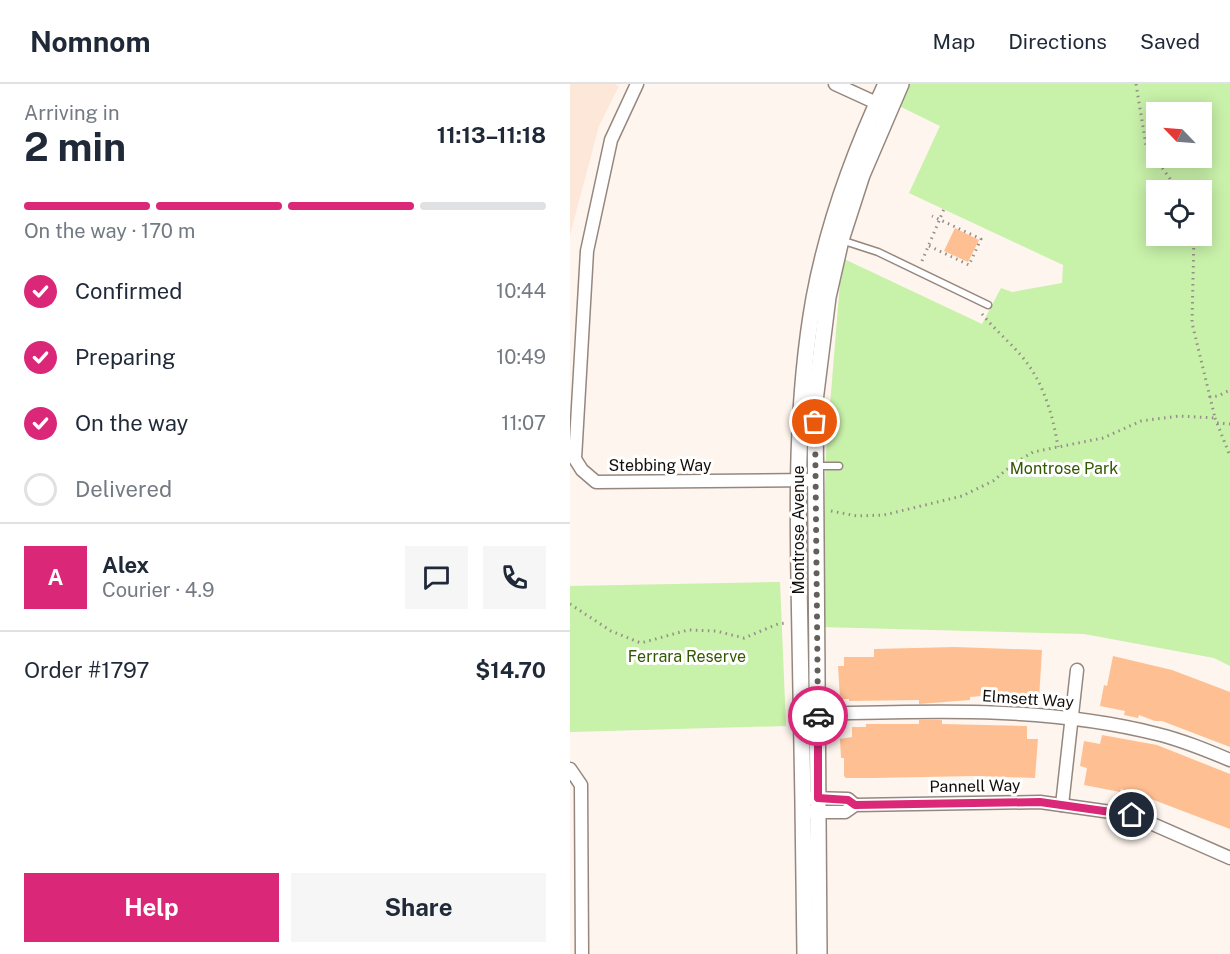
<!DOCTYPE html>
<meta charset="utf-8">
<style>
body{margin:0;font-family:"Public Sans",sans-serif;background:#f6f6f7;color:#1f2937;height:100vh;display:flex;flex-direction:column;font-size:22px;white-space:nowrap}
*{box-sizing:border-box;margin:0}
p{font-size:20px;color:#747a83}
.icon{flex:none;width:33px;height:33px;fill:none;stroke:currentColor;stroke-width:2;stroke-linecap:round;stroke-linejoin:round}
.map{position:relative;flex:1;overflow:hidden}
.panel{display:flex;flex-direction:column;background:#fff;width:570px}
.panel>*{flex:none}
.needle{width:39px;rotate:295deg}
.fabs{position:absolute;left:576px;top:18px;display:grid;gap:12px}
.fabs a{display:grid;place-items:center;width:66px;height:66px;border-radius:0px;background:#fff;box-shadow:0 3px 15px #0003;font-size:30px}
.pin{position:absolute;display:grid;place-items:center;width:51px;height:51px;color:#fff;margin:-26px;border:3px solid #fff;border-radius:50%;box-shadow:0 2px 6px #0007}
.courier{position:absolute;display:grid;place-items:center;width:60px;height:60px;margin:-30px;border:4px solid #db2777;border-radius:50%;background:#fff;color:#222;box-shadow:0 2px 8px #0007}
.headline em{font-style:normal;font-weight:700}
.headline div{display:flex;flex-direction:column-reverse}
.headline{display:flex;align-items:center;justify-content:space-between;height:102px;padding:0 24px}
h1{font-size:39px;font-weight:700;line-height:45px}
.bar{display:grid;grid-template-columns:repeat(4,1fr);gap:9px 6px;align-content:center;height:72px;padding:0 24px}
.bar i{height:8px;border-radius:4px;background:#e0e1e3}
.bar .selected{background:#db2777}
.bar p{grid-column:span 4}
.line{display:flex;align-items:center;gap:15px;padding:0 24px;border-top:2px solid #e0e1e3}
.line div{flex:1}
.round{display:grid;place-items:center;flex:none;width:63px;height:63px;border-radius:0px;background:#f6f6f7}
ol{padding:0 24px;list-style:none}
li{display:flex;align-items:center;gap:18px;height:66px}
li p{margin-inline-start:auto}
li .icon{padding:6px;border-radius:50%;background:#db2777;color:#fff;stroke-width:4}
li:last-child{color:#747a83}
li i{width:33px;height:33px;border:3px solid #e0e1e3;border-radius:50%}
.action{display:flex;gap:12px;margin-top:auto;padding:12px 24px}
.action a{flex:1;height:69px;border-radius:0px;background:#db2777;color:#fff;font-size:24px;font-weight:700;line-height:69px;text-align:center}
.action a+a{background:#f6f6f7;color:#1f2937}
header{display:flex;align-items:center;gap:36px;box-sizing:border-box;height:84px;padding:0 30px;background:#fff;border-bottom:2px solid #e0e1e3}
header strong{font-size:28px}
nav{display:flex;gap:33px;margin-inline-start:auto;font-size:21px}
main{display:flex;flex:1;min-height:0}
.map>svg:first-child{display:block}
.built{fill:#fde7d8}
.green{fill:#c8f1a9;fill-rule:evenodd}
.building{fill:#fec092}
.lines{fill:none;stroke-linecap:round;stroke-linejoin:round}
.service-casing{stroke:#95877e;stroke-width:9}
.minor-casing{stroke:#95877e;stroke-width:15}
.tertiary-casing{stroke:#95877e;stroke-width:18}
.path{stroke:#968f89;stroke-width:3;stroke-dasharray:1.5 4.5;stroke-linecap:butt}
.service{stroke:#fff;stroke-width:6}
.minor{stroke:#fff;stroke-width:12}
.tertiary{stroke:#fff;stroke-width:15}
.done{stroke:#655f5a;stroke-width:6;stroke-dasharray:0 10.8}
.route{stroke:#db2777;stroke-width:8}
.labels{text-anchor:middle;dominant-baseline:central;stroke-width:6;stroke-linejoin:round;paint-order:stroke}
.street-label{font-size:16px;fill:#130e0a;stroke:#fff}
.park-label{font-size:16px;fill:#325800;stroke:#fff}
</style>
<header>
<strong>Nomnom</strong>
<nav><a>Map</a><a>Directions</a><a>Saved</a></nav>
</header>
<main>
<section class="panel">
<div class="headline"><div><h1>2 min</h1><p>Arriving in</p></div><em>11:13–11:18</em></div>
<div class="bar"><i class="selected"></i><i class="selected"></i><i class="selected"></i><i></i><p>On the way · 170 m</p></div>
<ol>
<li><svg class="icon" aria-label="check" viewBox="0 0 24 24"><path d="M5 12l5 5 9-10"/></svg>Confirmed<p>10:44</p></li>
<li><svg class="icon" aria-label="check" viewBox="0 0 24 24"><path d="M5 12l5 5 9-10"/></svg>Preparing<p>10:49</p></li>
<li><svg class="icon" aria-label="check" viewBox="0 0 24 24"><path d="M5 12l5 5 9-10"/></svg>On the way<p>11:07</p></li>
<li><i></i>Delivered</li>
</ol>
<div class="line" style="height:108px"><b class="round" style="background:#db2777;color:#fff">A</b><div><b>Alex</b><p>Courier · 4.9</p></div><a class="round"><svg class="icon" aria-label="chat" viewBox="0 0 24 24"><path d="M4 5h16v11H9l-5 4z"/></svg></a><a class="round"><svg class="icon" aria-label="phone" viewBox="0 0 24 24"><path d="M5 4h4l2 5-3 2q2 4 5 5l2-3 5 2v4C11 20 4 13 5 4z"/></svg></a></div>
<div class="line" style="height:78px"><div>Order #1797</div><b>$14.70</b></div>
<div class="action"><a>Help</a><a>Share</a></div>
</section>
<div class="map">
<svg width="660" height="870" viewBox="0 0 660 870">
<rect width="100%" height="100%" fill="#fef5ee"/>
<polygon class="built" points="0,0 44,0 49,2 29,42 0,151"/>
<g class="green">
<path d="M337 0H660V582L644 574 514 550 250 543 256 370 272 174 412 240 431 204 442 208 492 199 493 181 339 109 370 42 327 21ZM586 28H632V74H586ZM586 106H632V152H586Z"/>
<polygon points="210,498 216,642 0,648 0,502"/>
</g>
<g class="building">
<polygon points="385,144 409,156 398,178 374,167"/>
<polygon points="385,563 472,566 469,615 412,612 400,613 400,616 349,620 349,616 279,617 279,615 270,615 268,582 274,582 274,573 304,573 304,565"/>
<polygon points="543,572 602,586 660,608 660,663 592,637 585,637 569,631 568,634 554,631 555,627 530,622 534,601 537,602"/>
<polygon points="349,636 372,636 372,640 457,642 457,655 468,655 465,694 405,692 303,694 276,694 274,692 274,674 271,674 270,655 282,653 282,643 296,643 296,640 349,640"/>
<polygon points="532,651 587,661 660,690 660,745 576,713 575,714 551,705 550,708 514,701 517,684 510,682 514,657 530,660"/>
</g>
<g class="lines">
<g class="service-casing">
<g id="service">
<polyline points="271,156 308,168 418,221"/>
<polyline points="246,382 269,382"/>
</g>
</g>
<g class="minor-casing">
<g id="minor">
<polyline points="67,0 41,56 17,167 5,375 12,386 26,398 245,396"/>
<polyline points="265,0 313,22"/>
<path d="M247 630C360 627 477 622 587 650 612 656 636 666 660 676"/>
<polyline points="0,685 11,701 12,870"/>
<polyline points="240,714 278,715 285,721"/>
<polyline points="492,721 507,586"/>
<polyline points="241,728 275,728 285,721 470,718 562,731 660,774"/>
</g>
</g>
<g class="tertiary-casing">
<g id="tertiary">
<path d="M235 870C234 764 232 659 230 553 228 440 224 326 244 214 258 139 284 68 316 0"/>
<polyline points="249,870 245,317 258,213 271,156 292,91 331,0"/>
</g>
</g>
<g class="path">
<polyline points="566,0 576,61 608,106"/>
<polyline points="624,152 622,239 640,313"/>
<polyline points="359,162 399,181 411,155 362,132"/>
<polyline points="352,177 374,125"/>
<path d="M412 230C425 246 441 259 454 275 474 300 483 332 488 363"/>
<polyline points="645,334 660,372"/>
<polyline points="647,339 660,340"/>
<polyline points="261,427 287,432 314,431 392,412 423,397 442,381 463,368 533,354 571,337 609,332 645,334 640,313 648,312 660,306"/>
<polyline points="0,520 41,547 71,559 118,546 146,547 174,554 208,540 216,539"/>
</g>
<use href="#service" class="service"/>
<use href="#minor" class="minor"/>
<use href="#tertiary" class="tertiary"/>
</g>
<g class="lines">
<polyline class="done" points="245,338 248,632"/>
<polyline class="route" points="248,632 248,714 278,716 285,721 470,718 562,731"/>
</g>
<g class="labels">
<g class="street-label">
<text x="90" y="381">Stebbing Way</text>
<text transform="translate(228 446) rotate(-90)">Montrose Avenue</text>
<text transform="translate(458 615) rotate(4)">Elmsett Way</text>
<text transform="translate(405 702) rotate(-1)">Pannell Way</text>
</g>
<g class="park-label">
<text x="494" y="384">Montrose Park</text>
<text x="117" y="572">Ferrara Reserve</text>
</g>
</g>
</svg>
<div class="fabs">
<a><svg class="needle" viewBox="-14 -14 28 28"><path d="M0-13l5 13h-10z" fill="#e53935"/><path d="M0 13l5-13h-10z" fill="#747a83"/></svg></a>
<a><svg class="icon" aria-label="locate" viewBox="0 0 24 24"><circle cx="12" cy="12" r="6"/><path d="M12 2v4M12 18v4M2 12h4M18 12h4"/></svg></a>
</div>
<div class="pin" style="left:245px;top:338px;background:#ea580c"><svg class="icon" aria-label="bag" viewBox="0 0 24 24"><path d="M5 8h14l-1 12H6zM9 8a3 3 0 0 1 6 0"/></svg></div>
<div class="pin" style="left:562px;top:731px;background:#1f2937"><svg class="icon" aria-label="home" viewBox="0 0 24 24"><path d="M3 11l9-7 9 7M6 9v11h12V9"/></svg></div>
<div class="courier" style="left:248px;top:632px"><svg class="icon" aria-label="car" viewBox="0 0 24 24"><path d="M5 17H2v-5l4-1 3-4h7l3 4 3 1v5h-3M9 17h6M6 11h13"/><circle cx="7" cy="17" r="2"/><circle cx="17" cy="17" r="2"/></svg></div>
</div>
</main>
